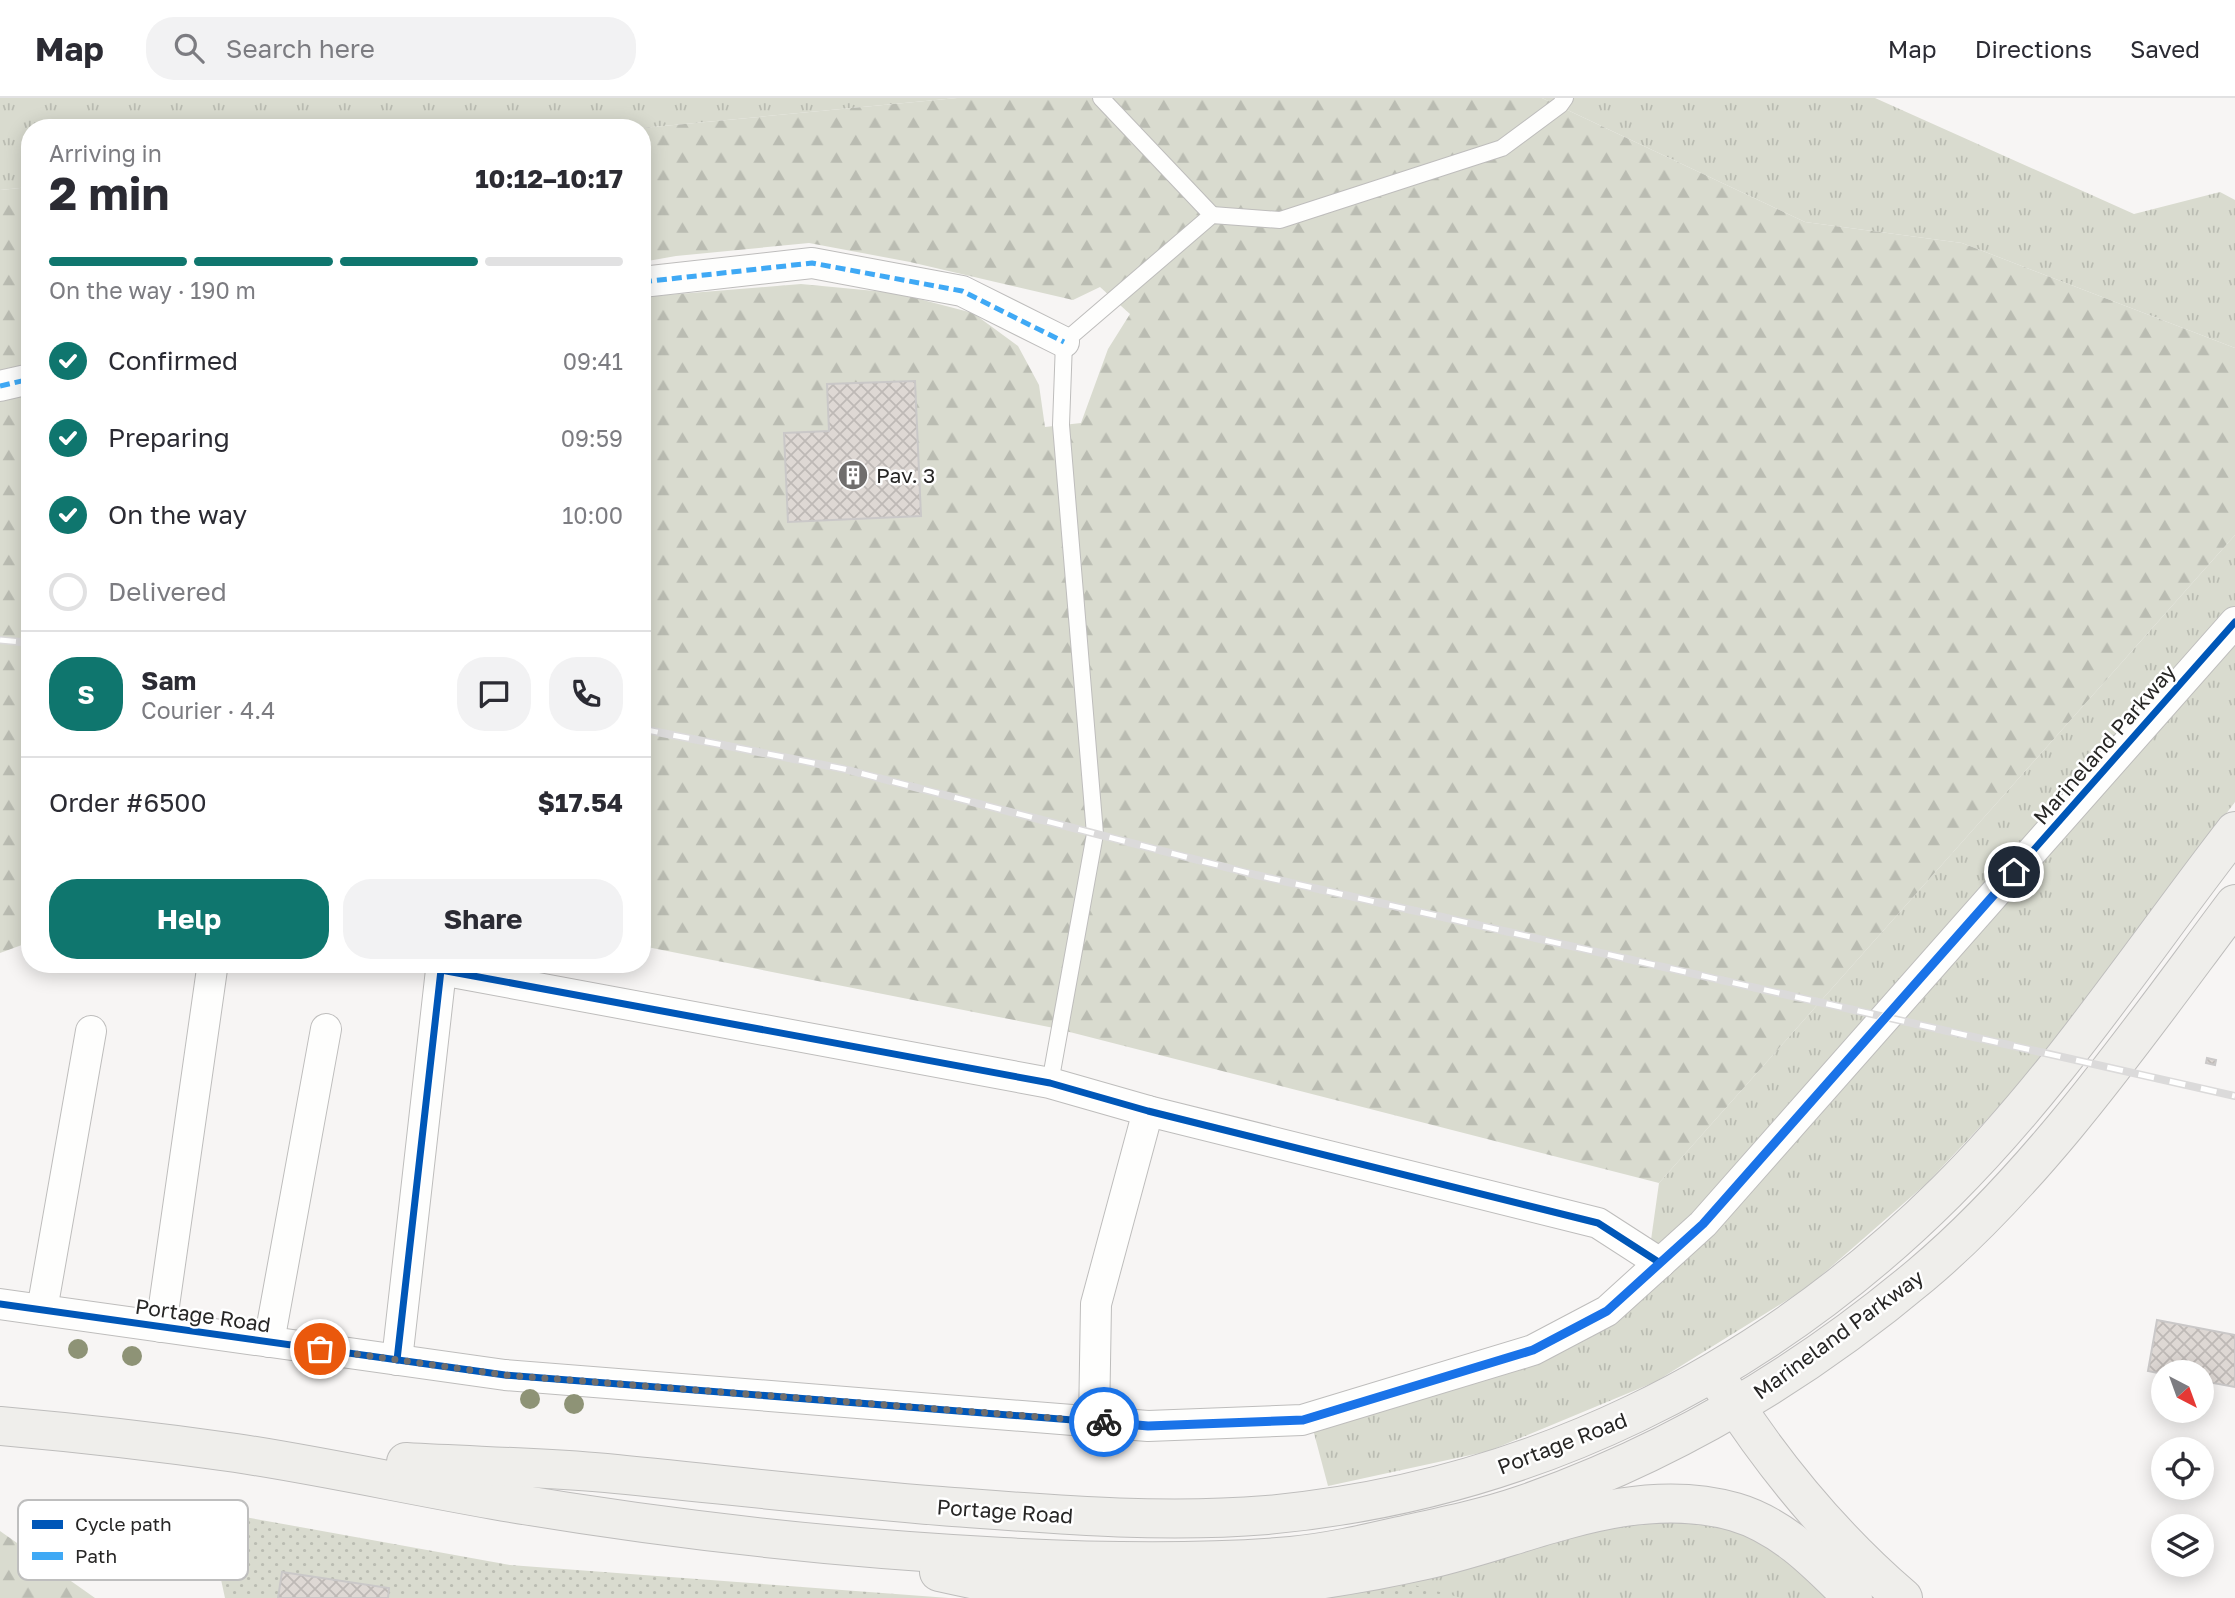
<!DOCTYPE html>
<meta charset="utf-8">
<style>
body{margin:0;font-family:"Golos Text",sans-serif;background:#f2f2f3;color:#2b2b33;height:100vh;display:flex;flex-direction:column;font-size:26px;white-space:nowrap}
*{box-sizing:border-box;margin:0}
p{font-size:23px;color:#7c7c81}
.icon{flex:none;width:38px;height:38px;fill:none;stroke:currentColor;stroke-width:2;stroke-linecap:round;stroke-linejoin:round}
.map{position:relative;flex:1;overflow:hidden}
.drawer{position:absolute;left:21px;top:21px;width:630px;height:854px;display:flex;flex-direction:column;background:#fff;border-radius:28px;box-shadow:0 4px 18px #0003}
.drawer>*{flex:none}
.needle{width:46px;rotate:139deg}
.controls{position:absolute;left:2151px;top:1262px;display:grid;gap:14px}
.controls a{display:grid;place-items:center;width:63px;height:63px;border-radius:50%;background:#fff;box-shadow:0 4px 18px #0003;font-size:35px}
.pin{position:absolute;display:grid;place-items:center;width:60px;height:60px;color:#fff;margin:-30px;border:4px solid #fff;border-radius:50%;box-shadow:0 2px 7px #0007}
.courier{position:absolute;display:grid;place-items:center;width:70px;height:70px;margin:-35px;border:5px solid #1a73e8;border-radius:50%;background:#fff;color:#222;box-shadow:0 2px 9px #0007}
.summary em{font-style:normal;font-weight:700}
.summary div{display:flex;flex-direction:column-reverse}
.summary{display:flex;align-items:center;justify-content:space-between;height:119px;padding:0 28px}
h1{font-size:46px;font-weight:700;line-height:52px}
.bar{display:grid;grid-template-columns:repeat(4,1fr);gap:10px 7px;align-content:center;height:84px;padding:0 28px}
.bar i{height:9px;border-radius:5px;background:#e1e1e2}
.bar .on{background:#0f766e}
.bar p{grid-column:span 4}
.line{display:flex;align-items:center;gap:18px;padding:0 28px;border-top:2px solid #e1e1e2}
.line div{flex:1}
.round{display:grid;place-items:center;flex:none;width:74px;height:74px;border-radius:28px;background:#f2f2f3}
ol{padding:0 28px;list-style:none}
li{display:flex;align-items:center;gap:21px;height:77px}
li p{margin-inline-start:auto}
li .icon{padding:7px;border-radius:50%;background:#0f766e;color:#fff;stroke-width:4}
li:last-child{color:#7c7c81}
li i{width:38px;height:38px;border:4px solid #e1e1e2;border-radius:50%}
.cta{display:flex;gap:14px;margin-top:auto;padding:14px 28px}
.cta a{flex:1;height:80px;border-radius:28px;background:#0f766e;color:#fff;font-size:28px;font-weight:700;line-height:80px;text-align:center}
.cta a+a{background:#f2f2f3;color:#2b2b33}
header{display:flex;align-items:center;gap:42px;box-sizing:border-box;height:98px;padding:0 35px;background:#fff;border-bottom:2px solid #e1e1e2}
header strong{font-size:33px}
nav{display:flex;gap:38px;margin-inline-start:auto;font-size:24px}
.search{width:490px;height:63px;background:#f2f2f3;display:flex;align-items:center;gap:18px;box-sizing:border-box;padding:0 24px;border-radius:28px;color:#7c7c81;font-size:26px}
.map>svg:first-child{display:block}
.grass{fill:url(#grass-tufts)}
.forest{fill:url(#forest-firs);fill-rule:evenodd}
.park{fill:url(#park-dots)}
.building{fill:url(#building-cross-hatch);stroke:#cac8c8;stroke-width:2}
.lines{fill:none;stroke-linecap:round;stroke-linejoin:round}
.lane-casing{stroke:#bebdbc;stroke-width:18}
.street-casing{stroke:#bebdbc;stroke-width:32}
.secondary-casing{stroke:#bebdbc;stroke-width:40}
.lane{stroke:#fefefd;stroke-width:16}
.street{stroke:#fefefd;stroke-width:30}
.secondary{stroke:#efeeeb;stroke-width:38}
.rail-casing{stroke:#dbdada;stroke-width:8}
.rail{stroke:#fff;stroke-width:5;stroke-dasharray:16;stroke-linecap:butt}
.quiet{stroke:#3fa9f5;stroke-width:5;stroke-dasharray:10 5;stroke-linecap:butt}
.cycleway-casing{stroke:#fff;stroke-width:11}
.cycleway{stroke:#0057b8;stroke-width:7}
.tree{fill:#8e9376}
.done{stroke:#706e6d;stroke-width:7;stroke-dasharray:0 12.6}
.route{stroke:#1a73e8;stroke-width:9}
.labels{text-anchor:middle;dominant-baseline:central;stroke-width:5;stroke-linejoin:round;paint-order:stroke}
.poi-label{font-size:21px;fill:#272625;stroke:#fff;text-anchor:start}
.street-label{font-size:21px;fill:#272625;stroke:#fff}
.key{fill:#fff;stroke:#bebebe;stroke-width:2}
.key-label{font-size:19px;fill:#272625}
</style>
<header>
<strong>Map</strong>
<div class="search"><svg class="icon" aria-label="search" viewBox="0 0 24 24"><circle cx="10" cy="10" r="6"/><path d="M15 15l6 6"/></svg>Search here</div>
<nav><a>Map</a><a>Directions</a><a>Saved</a></nav>
</header>
<div class="map">
<svg width="2235" height="1500" viewBox="0 0 2235 1500">
<defs>
<pattern id="grass-tufts" width="24" height="20" patternUnits="userSpaceOnUse" patternTransform="scale(1.75)"><rect width="24" height="20" fill="#d9dbcf"/><path d="M3 7l-1-3M5 7V3M7 7l1-3M15 17l-1-3M17 17v-4M19 17l1-3" fill="none" stroke="#babcb2"/></pattern>
<pattern id="forest-firs" width="22" height="20" patternUnits="userSpaceOnUse" patternTransform="scale(1.75)"><rect width="22" height="20" fill="#d9dbcf"/><path d="M5 1l3.5 6h-7zM16 11l3.5 6h-7z" fill="#babcb2"/></pattern>
<pattern id="park-dots" width="8" height="8" patternUnits="userSpaceOnUse" patternTransform="scale(1.75)"><rect width="8" height="8" fill="#d9dbcf"/><path d="M2 2h.1M6 6h.1" fill="none" stroke="#babcb2" stroke-width="1.8" stroke-linecap="round"/></pattern>
<pattern id="building-cross-hatch" width="8" height="8" patternUnits="userSpaceOnUse" patternTransform="scale(1.75)"><rect width="8" height="8" fill="#ded8d4"/><path d="M0 0l8 8M0 8l8-8" fill="none" stroke="#beb9b6"/></pattern>
</defs>
<rect width="100%" height="100%" fill="#f7f5f4"/>
<g class="grass">
<polygon points="0,0 957,0 642,30 30,30 30,89 0,92"/>
<polygon points="1542,0 1875,0 2134,116 2220,94 2235,102 2235,250 1962,145 1805,124"/>
<polygon points="2235,437 2235,704 2028,978 1927,1085 1808,1189 1655,1284 1489,1353 1328,1388 1311,1324 1643,1199 1659,1085"/>
<polygon points="1701,1420 1768,1446 1836,1500 1297,1500 1594,1430"/>
</g>
<g class="forest">
<path d="M957 0H1542L1805 124 1962 145 2235 250V437L1659 1085 1054 930 642 848V199L801 186 896 195 973 215 1018 248 1039 287 1045 329 1081 325 1108 251 1130 216 1100 189 1073 202 910 164 809 145 676 158 642 164V30ZM915 283 921 418 788 424 829 333 827 287Z"/>
<polygon points="30,89 30,265 0,273 0,92"/>
<polygon points="30,295 30,844 0,855 0,303"/>
<polygon points="0,1433 95,1500 0,1500"/>
</g>
<g class="park">
<polygon points="206,1412 510,1467 949,1500 225,1500"/>
<polygon points="1399,1483 1462,1500 1297,1500"/>
</g>
<g class="building">
<polygon points="915,283 921,418 788,424 784,335 829,333 827,286"/>
<polygon points="2207,960 2216,962 2215,967 2206,965"/>
<polygon points="2157,1222 2235,1237 2235,1289 2202,1283 2202,1274 2163,1274 2163,1276 2148,1273"/>
<polygon points="282,1474 389,1490 388,1500 278,1500"/>
</g>
<g class="lines">
<g class="lane-casing">
<g id="lane">
<polyline points="1101,0 1212,117"/>
<polyline points="1050,985 1095,736 1061,327 1064,244 1212,117 1280,122 1502,50 1560,7 1565,0"/>
</g>
</g>
<g class="street-casing">
<g id="street">
<polyline points="642,184 812,165 962,193 1064,244"/>
<polyline points="0,288 30,281"/>
<polyline points="0,1206 505,1277 1148,1328 1302,1322 1533,1252 1607,1213 1703,1126 2235,524"/>
<polyline points="42,1212 91,933"/>
<polyline points="161,1229 212,871"/>
<polyline points="269,1244 326,931"/>
<polyline points="397,1262 441,872 1050,985 1148,1013 1598,1125 1660,1165"/>
<polyline points="1094,1324 1096,1206 1148,1013"/>
</g>
</g>
<g class="secondary-casing">
<g id="secondary">
<path d="M1723 1289C1773 1367 1832 1439 1903 1500"/>
<path d="M0 1328C79 1335 158 1344 236 1355 322 1368 408 1387 494 1402 663 1431 833 1450 1003 1459 1099 1464 1195 1466 1291 1458 1332 1454 1373 1444 1413 1435 1450 1427 1487 1419 1522 1407 1669 1356 1802 1277 1921 1177 2041 1076 2141 931 2235 806"/>
<path d="M406 1364C473 1368 540 1369 606 1375 718 1386 829 1399 941 1408 1049 1416 1158 1426 1267 1417 1528 1393 1761 1278 1946 1094 2056 985 2141 854 2235 733"/>
<path d="M939 1474C979 1483 1018 1491 1059 1495 1181 1500 1306 1489 1426 1462 1526 1440 1630 1384 1735 1414 1783 1428 1819 1466 1853 1500"/>
</g>
</g>
<use href="#lane" class="lane"/>
<use href="#street" class="street"/>
<use href="#secondary" class="secondary"/>
<g class="rail-casing">
<g id="rail">
<polyline points="0,542 30,545"/>
<polyline points="642,631 844,671 1256,777 2235,998"/>
</g>
</g>
<use href="#rail" class="rail"/>
<g class="quiet">
<polyline points="642,184 812,165 962,193 1064,244"/>
<polyline points="0,288 30,281"/>
</g>
<g class="cycleway-casing">
<g id="cycleway">
<polyline points="0,1206 505,1277 1148,1328 1302,1322 1533,1252 1607,1213 1703,1126 2235,524"/>
<polyline points="397,1262 441,872 1050,985 1148,1013 1598,1125 1660,1165"/>
</g>
</g>
<use href="#cycleway" class="cycleway"/>
</g>
<g class="tree">
<circle cx="78" cy="1251" r="10"/>
<circle cx="132" cy="1258" r="10"/>
<circle cx="530" cy="1301" r="10"/>
<circle cx="574" cy="1306" r="10"/>
</g>
<g class="lines">
<polyline class="done" points="320,1251 505,1277 1104,1324"/>
<polyline class="route" points="1104,1324 1148,1328 1303,1322 1533,1252 1607,1213 1703,1126 2014,774"/>
</g>
<defs>
<g id="building-disc" transform="scale(1.575)"><circle r="9.5" fill="#706e6d" stroke="#fff"/><path d="M-4-6H4V6H1V3H-1V6H-4ZM-2.5-4.3h1.7v1.8h-1.7ZM.8-4.3h1.7v1.8H.8ZM-2.5-1h1.7V.8h-1.7ZM.8-1h1.7V.8H.8Z" fill="#fff"/></g>
</defs>
<g fill-rule="evenodd">
<use href="#building-disc" x="853" y="377"/>
</g>
<g class="labels">
<g class="poi-label">
<text x="876" y="377">Pav. 3</text>
</g>
<g class="street-label">
<text transform="translate(2104 646) rotate(-49)">Marineland Parkway</text>
<text transform="translate(203 1217) rotate(8)">Portage Road</text>
<text transform="translate(1838 1236) rotate(-36)">Marineland Parkway</text>
<text transform="translate(1562 1345) rotate(-21)">Portage Road</text>
<text transform="translate(1005 1413) rotate(4)">Portage Road</text>
</g>
</g>
<rect x="18" y="1402" width="230" height="80" rx="10" class="key"/>
<rect x="32" y="1422" width="31" height="9" fill="#0057b8"/>
<rect x="32" y="1454" width="31" height="8" fill="#3fa9f5"/>
<g class="key-label">
<text x="75" y="1433">Cycle path</text>
<text x="75" y="1465">Path</text>
</g>
</svg>
<div class="controls">
<a><svg class="needle" viewBox="-14 -14 28 28"><path d="M0-13l5 13h-10z" fill="#e53935"/><path d="M0 13l5-13h-10z" fill="#7c7c81"/></svg></a>
<a><svg class="icon" aria-label="locate" viewBox="0 0 24 24"><circle cx="12" cy="12" r="6"/><path d="M12 2v4M12 18v4M2 12h4M18 12h4"/></svg></a>
<a><svg class="icon" aria-label="layers" viewBox="0 0 24 24"><path d="M12 4l9 5-9 5-9-5zM3 14l9 5 9-5"/></svg></a>
</div>
<div class="pin" style="left:320px;top:1251px;background:#ea580c"><svg class="icon" aria-label="bag" viewBox="0 0 24 24"><path d="M5 8h14l-1 12H6zM9 8a3 3 0 0 1 6 0"/></svg></div>
<div class="pin" style="left:2014px;top:774px;background:#1f2937"><svg class="icon" aria-label="home" viewBox="0 0 24 24"><path d="M3 11l9-7 9 7M6 9v11h12V9"/></svg></div>
<div class="courier" style="left:1104px;top:1324px"><svg class="icon" aria-label="bike" viewBox="0 0 24 24"><circle cx="6" cy="16" r="4"/><circle cx="18" cy="16" r="4"/><path d="M6 16l4-8h5l3 8M10 8l3 8H6M13 5h3"/></svg></div>
<section class="drawer">
<div class="summary"><div><h1>2 min</h1><p>Arriving in</p></div><em>10:12–10:17</em></div>
<div class="bar"><i class="on"></i><i class="on"></i><i class="on"></i><i></i><p>On the way · 190 m</p></div>
<ol>
<li><svg class="icon" aria-label="check" viewBox="0 0 24 24"><path d="M5 12l5 5 9-10"/></svg>Confirmed<p>09:41</p></li>
<li><svg class="icon" aria-label="check" viewBox="0 0 24 24"><path d="M5 12l5 5 9-10"/></svg>Preparing<p>09:59</p></li>
<li><svg class="icon" aria-label="check" viewBox="0 0 24 24"><path d="M5 12l5 5 9-10"/></svg>On the way<p>10:00</p></li>
<li><i></i>Delivered</li>
</ol>
<div class="line" style="height:126px"><b class="round" style="background:#0f766e;color:#fff">S</b><div><b>Sam</b><p>Courier · 4.4</p></div><a class="round"><svg class="icon" aria-label="chat" viewBox="0 0 24 24"><path d="M4 5h16v11H9l-5 4z"/></svg></a><a class="round"><svg class="icon" aria-label="phone" viewBox="0 0 24 24"><path d="M5 4h4l2 5-3 2q2 4 5 5l2-3 5 2v4C11 20 4 13 5 4z"/></svg></a></div>
<div class="line" style="height:91px"><div>Order #6500</div><b>$17.54</b></div>
<div class="cta"><a>Help</a><a>Share</a></div>
</section>
</div>
